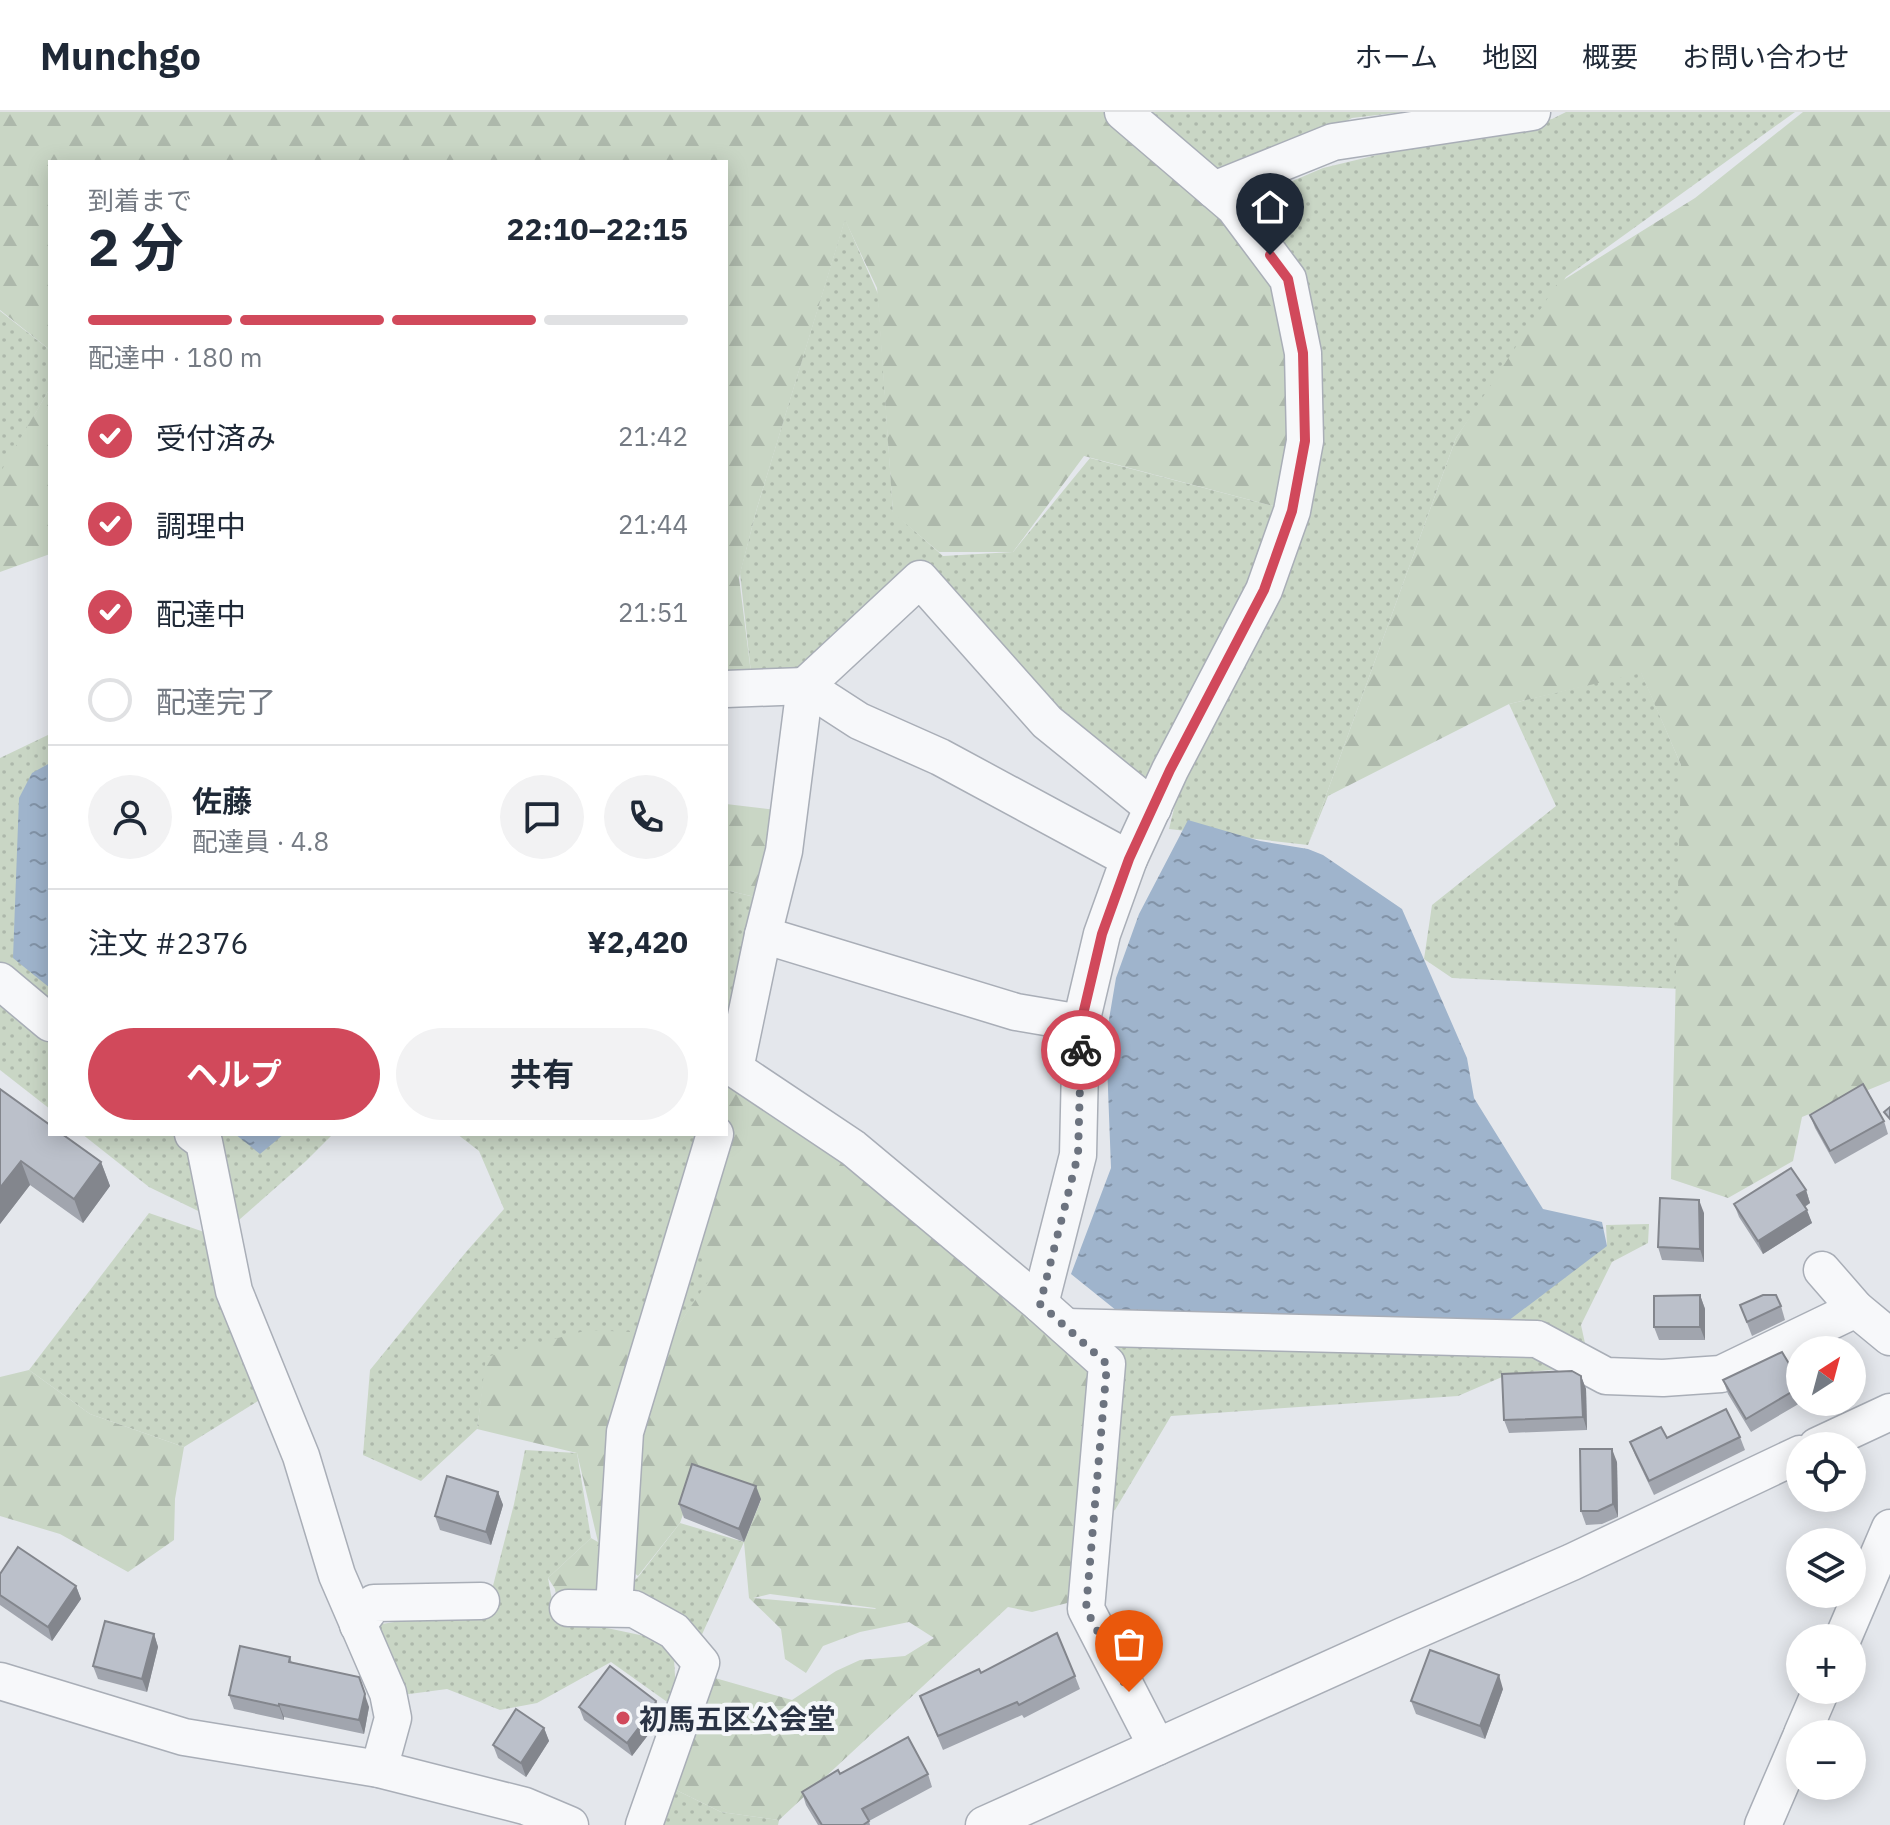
<!DOCTYPE html>
<html lang="ja">
<meta charset="utf-8">
<style>
body{margin:0;font-family:"IBM Plex Sans","Noto Sans JP",sans-serif;background:#f2f2f3;color:#1f2937;height:100vh;display:flex;flex-direction:column;font-size:30px;white-space:nowrap}
*{box-sizing:border-box;margin:0}
p{font-size:26px;color:#747a83}
.icon{flex:none;width:44px;height:44px;fill:none;stroke:currentColor;stroke-width:2;stroke-linecap:round;stroke-linejoin:round}
.map{position:relative;flex:1;overflow:hidden}
.sheet{position:absolute;left:48px;top:48px;width:680px;height:976px;display:flex;flex-direction:column;background:#fff;border-radius:0px;box-shadow:0 4px 20px #0003}
.sheet>*{flex:none}
.needle{width:52px;rotate:36deg}
.controls{position:absolute;left:1786px;top:1224px;display:grid;gap:16px}
.controls a{display:grid;place-items:center;width:80px;height:80px;border-radius:50%;background:#fff;box-shadow:0 4px 20px #0003;font-size:40px}
.pin{position:absolute;display:grid;place-items:center;width:68px;height:68px;color:#fff;margin:-82px -34px;border-radius:50% 50% 50% 0;rotate:-45deg;box-shadow:0 0 8px #0007}
.pin .icon{rotate:45deg}
.courier{position:absolute;display:grid;place-items:center;width:80px;height:80px;margin:-40px;border:6px solid #d1495b;border-radius:50%;background:#fff;color:#222;box-shadow:0 2px 10px #0007}
.headline em{font-style:normal;font-weight:700}
.headline div{display:flex;flex-direction:column-reverse}
.headline{display:flex;align-items:center;justify-content:space-between;height:136px;padding:0 40px}
h1{font-size:52px;font-weight:700;line-height:60px}
.bar{display:grid;grid-template-columns:repeat(4,1fr);gap:12px 8px;align-content:center;height:96px;padding:0 40px}
.bar i{height:10px;border-radius:6px;background:#e0e1e3}
.bar .on{background:#d1495b}
.bar p{grid-column:span 4}
.line{display:flex;align-items:center;gap:20px;padding:0 40px;border-top:2px solid #e0e1e3}
.line div{flex:1}
.round{display:grid;place-items:center;flex:none;width:84px;height:84px;border-radius:42px;background:#f2f2f3}
ol{padding:0 40px;list-style:none}
li{display:flex;align-items:center;gap:24px;height:88px}
li p{margin-inline-start:auto}
li .icon{padding:8px;border-radius:50%;background:#d1495b;color:#fff;stroke-width:4}
li:last-child{color:#747a83}
li i{width:44px;height:44px;border:4px solid #e0e1e3;border-radius:50%}
.primary-button{display:flex;gap:16px;margin-top:auto;padding:16px 40px}
.primary-button a{flex:1;height:92px;border-radius:48px;background:#d1495b;color:#fff;font-size:32px;font-weight:700;line-height:92px;text-align:center}
.primary-button a+a{background:#f2f2f3;color:#1f2937}
header{display:flex;align-items:center;gap:48px;box-sizing:border-box;height:112px;padding:0 40px;background:#fff;border-bottom:2px solid #e0e1e3}
header strong{font-size:38px}
nav{display:flex;gap:44px;margin-inline-start:auto;font-size:28px}
.map>svg:first-child{display:block}
.grass{fill:url(#grass-dots)}
.forest{fill:url(#forest-firs);fill-rule:evenodd}
.water{fill:url(#water-ripples)}
.lines{fill:none;stroke-linecap:round;stroke-linejoin:round}
.minor-casing{stroke:#a9aeb7;stroke-width:39}
.minor{stroke:#f7f8fa;stroke-width:36}
.wall{fill:#a1a5ae}
.shaded-wall{fill:#83868d}
.building{fill:#bbc0ca;stroke:#83868d;stroke-width:2}
.done{stroke:#6c737f;stroke-width:8;stroke-dasharray:0 14.4}
.route{stroke:#d1495b;stroke-width:10}
.poi-dot{fill:#d1495b;stroke:#f4f6f9;stroke-width:3}
.labels{text-anchor:middle;dominant-baseline:central;stroke-width:8;stroke-linejoin:round;paint-order:stroke}
.poi-label{font-size:28px;font-weight:bold;fill:#2b3445;stroke:#f4f6f9;text-anchor:start}
</style>
<header>
<strong>Munchgo</strong>
<nav><a>ホーム</a><a>地図</a><a>概要</a><a>お問い合わせ</a></nav>
</header>
<div class="map">
<svg width="1890" height="1713" viewBox="0 0 1890 1713">
<defs>
<pattern id="grass-dots" width="8" height="8" patternUnits="userSpaceOnUse" patternTransform="scale(2)"><rect width="8" height="8" fill="#c9d6c5"/><path d="M2 2h.1M6 6h.1" fill="none" stroke="#adb8ab" stroke-width="1.8" stroke-linecap="round"/></pattern>
<pattern id="forest-firs" width="22" height="20" patternUnits="userSpaceOnUse" patternTransform="scale(2)"><rect width="22" height="20" fill="#c9d6c5"/><path d="M5 1l3.5 6h-7zM16 11l3.5 6h-7z" fill="#adb8ab"/></pattern>
<pattern id="water-ripples" width="26" height="14" patternUnits="userSpaceOnUse" patternTransform="scale(2)"><rect width="26" height="14" fill="#9fb4cc"/><path d="M2 4q2-2 4 0t4 0M15 11q2-2 4 0t4 0" fill="none" stroke="#8293a7"/></pattern>
</defs>
<rect width="100%" height="100%" fill="#e4e7ec"/>
<g class="grass">
<polygon points="1130,0 1403,0 1352,6 1214,78"/>
<polygon points="1566,0 1795,0 1566,165 1456,326 1308,733 1169,717 1195,611 1147,684 1038,591 919,450 804,562 751,561 740,461 757,396 845,107 878,182 893,400 943,444 1013,440 1090,346 1284,397 1312,379 1323,267 1300,163 1252,86 1323,56 1406,36 1552,7"/>
<polygon points="0,199 50,238 50,276 0,363"/>
<polygon points="1641,560 1681,653 1682,877 1452,866 1424,847 1432,793 1556,694 1509,592"/>
<polygon points="50,622 50,997 0,958 0,646"/>
<polygon points="726,778 763,787 726,953"/>
<polygon points="82,1022 333,1022 306,1049 231,1115 149,1075"/>
<polygon points="457,1022 700,1022 685,1093 710,1168 672,1222 487,1245 477,1317 421,1369 363,1343 370,1258 466,1140 504,1097 479,1039"/>
<polygon points="149,1101 207,1121 274,1279 184,1335 90,1302 29,1258"/>
<polygon points="1649,1112 1648,1131 1612,1150 1581,1213 1590,1254 1509,1262 1458,1284 1171,1304 1115,1398 1101,1406 1120,1247 1115,1212 1607,1134 1606,1113"/>
<polygon points="525,1338 577,1341 591,1426 548,1466 555,1505 673,1530 677,1597 611,1550 537,1591 500,1598 447,1577 402,1583 375,1513 401,1509 486,1501 514,1392"/>
<polygon points="680,1411 744,1430 699,1529 618,1485 639,1464"/>
<polygon points="672,1676 721,1700 779,1708 778,1713 651,1713"/>
</g>
<g class="forest">
<polygon points="0,0 1133,0 1288,167 1292,399 1084,344 1013,440 939,440 893,401 877,176 845,108 757,396 739,466 751,561 726,565 726,50 50,50 50,238 0,198"/>
<polygon points="1803,0 1890,0 1890,969 1802,1005 1793,1049 1728,1086 1671,1067 1681,653 1641,561 1509,592 1328,684 1308,733 1456,326 1557,172 1695,86"/>
<polygon points="50,276 50,442 0,460 0,361"/>
<polygon points="726,692 776,698 763,787 726,778"/>
<path d="M735 957 1107 1252 1079 1488 1032 1500 1008 1495 779 1708 721 1700 672 1676 715 1566 792 1588 836 1559 860 1548 905 1544 934 1526 909 1510 860 1520 823 1534 806 1561 785 1547 781 1517 749 1486 744 1430 761 1388 695 1368 680 1411 638 1464 624 1452 606 1506 558 1495 555 1477 548 1466 591 1426 598 1430 577 1341 477 1317 486 1245 588 1218 672 1222 709 1168 685 1093 726 1022V965ZM770 1482 875 1496 876 1497 753 1486Z"/>
<polygon points="29,1258 90,1302 184,1335 175,1387 174,1428 128,1460 60,1422 0,1404 0,1265"/>
</g>
<g class="water">
<polygon points="50,651 50,876 13,846 19,686 32,661"/>
<polygon points="1188,708 1260,729 1308,737 1323,743 1402,797 1467,946 1474,986 1543,1097 1602,1110 1607,1134 1508,1209 1127,1207 1071,1162 1111,1056 1106,925 1116,866 1139,802"/>
<polygon points="235,1022 284,1022 260,1042"/>
</g>
<g class="lines">
<g class="minor-casing">
<g id="minor">
<polyline points="1214,78 1333,30 1532,0"/>
<polyline points="726,577 805,574 859,609 940,645 1129,747"/>
<polyline points="1153,696 1047,610 920,467 805,574 784,739 763,823 735,957 853,1036 1040,1192 1107,1252 1086,1497 1157,1635"/>
<polyline points="763,823 1016,900 1081,911"/>
<polyline points="0,869 50,911"/>
<polyline points="193,1022 204,1030 234,1179 301,1344 337,1463 388,1581 393,1606 379,1657"/>
<polyline points="1822,1158 1856,1197 1890,1225"/>
<polyline points="1040,1192 1078,1043 1081,911 1102,822 1129,747 1170,658 1264,478 1292,399 1305,329 1303,241 1288,167 1234,95 1123,0"/>
<polyline points="1066,1215 1537,1227 1606,1264 1663,1266 1721,1262 1856,1197"/>
<polyline points="1817,1334 1890,1300"/>
<polyline points="568,1496 634,1497 674,1519 701,1551 644,1713"/>
<polyline points="614,1496 625,1320 715,1022"/>
<polyline points="358,1513 374,1491 481,1489"/>
<polyline points="1843,1526 1890,1416"/>
<polyline points="0,1569 184,1625 379,1657 525,1694 570,1713"/>
<polyline points="1802,1622 1821,1578"/>
<polyline points="984,1713 1403,1524 1572,1450 1800,1342"/>
<polyline points="1763,1713 1800,1627"/>
</g>
</g>
<use href="#minor" class="minor"/>
</g>
<g class="wall">
<polygon points="0,977 101,1050 110,1074 83,1111 30,1073 0,1112"/>
<polygon points="1810,1003 1884,1009 1888,1022 1835,1052 1815,1016"/>
<polygon points="1806,1078 1810,1091 1805,1095 1812,1111 1763,1142 1739,1105 1734,1092"/>
<polygon points="1704,1101 1704,1150 1662,1148 1658,1135"/>
<polygon points="1700,1183 1705,1197 1705,1228 1659,1228 1654,1215"/>
<polygon points="1740,1193 1781,1194 1785,1208 1752,1224"/>
<polygon points="1581,1264 1586,1277 1587,1318 1509,1321 1504,1308"/>
<polygon points="1723,1268 1800,1270 1800,1290 1802,1290 1751,1320 1728,1282"/>
<polygon points="1740,1325 1745,1338 1654,1383 1635,1343 1630,1330 1667,1326"/>
<polygon points="1617,1350 1618,1405 1602,1412 1586,1413 1581,1399"/>
<polygon points="498,1380 503,1393 491,1433 440,1418 435,1404"/>
<polygon points="761,1387 744,1430 684,1406 679,1392"/>
<polygon points="0,1462 76,1474 81,1487 52,1529 0,1493"/>
<polygon points="154,1522 158,1535 147,1580 98,1567 93,1554"/>
<polygon points="290,1545 292,1551 369,1595 364,1622 284,1605 284,1608 234,1597 229,1583"/>
<polygon points="981,1561 1075,1564 1080,1577 1024,1606 1022,1603 943,1638 920,1584"/>
<polygon points="1503,1577 1485,1627 1416,1602 1411,1589"/>
<polygon points="579,1595 661,1602 658,1610 632,1644 584,1608"/>
<polygon points="544,1616 549,1629 526,1665 498,1646 493,1633"/>
<polygon points="840,1662 928,1662 932,1675 869,1709 870,1713 818,1713 806,1693 802,1680"/>
</g>
<g class="shaded-wall">
<polygon points="21,1049 30,1073 0,1112 0,1076"/>
<polygon points="101,1050 110,1074 83,1111 74,1087"/>
<polygon points="1806,1078 1810,1091 1802,1096 1797,1083"/>
<polygon points="1699,1088 1704,1101 1704,1150 1700,1137"/>
<polygon points="1807,1098 1812,1111 1763,1142 1758,1129"/>
<polygon points="1700,1183 1705,1197 1705,1228 1700,1215"/>
<polygon points="1581,1264 1586,1277 1587,1318 1583,1305"/>
<polygon points="1612,1337 1617,1350 1618,1405 1613,1392"/>
<polygon points="756,1374 761,1387 744,1430 739,1417"/>
<polygon points="498,1380 503,1393 491,1433 486,1420"/>
<polygon points="76,1474 81,1487 52,1529 48,1515"/>
<polygon points="154,1522 158,1535 147,1580 142,1567"/>
<polygon points="1499,1563 1503,1577 1485,1627 1480,1614"/>
<polygon points="359,1565 369,1595 364,1622 359,1608"/>
<polygon points="656,1589 661,1602 658,1610 632,1644 627,1631"/>
<polygon points="279,1592 284,1605 284,1608 279,1594"/>
<polygon points="544,1616 549,1629 526,1665 521,1651"/>
</g>
<g class="building">
<polygon points="1863,972 1884,1009 1830,1039 1810,1003"/>
<polygon points="0,977 50,1013 50,1022 62,1022 101,1050 74,1087 21,1049 0,1076"/>
<polygon points="1890,995 1890,1007 1884,1000"/>
<polygon points="1791,1056 1806,1078 1797,1083 1807,1098 1758,1129 1734,1092"/>
<polygon points="1660,1086 1699,1088 1700,1137 1658,1135"/>
<polygon points="1700,1183 1700,1215 1654,1215 1654,1184"/>
<polygon points="1763,1183 1776,1183 1781,1194 1747,1210 1740,1193"/>
<polygon points="1782,1240 1800,1270 1800,1275 1746,1307 1723,1268"/>
<polygon points="1572,1259 1581,1264 1583,1305 1504,1308 1502,1262"/>
<polygon points="1726,1297 1740,1325 1649,1369 1630,1330 1661,1315 1667,1326"/>
<polygon points="1580,1337 1612,1337 1613,1392 1598,1399 1581,1399"/>
<polygon points="692,1352 756,1374 739,1417 679,1392"/>
<polygon points="447,1364 498,1380 486,1420 435,1404"/>
<polygon points="18,1435 76,1474 48,1515 0,1483 0,1462"/>
<polygon points="105,1509 154,1522 142,1567 93,1554"/>
<polygon points="1057,1521 1075,1564 1019,1593 1017,1590 938,1624 920,1584 979,1557 981,1561"/>
<polygon points="240,1534 290,1545 289,1550 359,1565 365,1582 359,1608 279,1592 279,1594 229,1583"/>
<polygon points="1430,1538 1499,1563 1480,1614 1411,1589"/>
<polygon points="610,1554 656,1589 653,1597 627,1631 579,1595"/>
<polygon points="516,1597 544,1616 521,1651 493,1633"/>
<polygon points="908,1625 928,1662 862,1697 869,1709 863,1713 822,1713 802,1680 838,1658 840,1662"/>
</g>
<g class="lines">
<polyline class="done" points="1081,938 1078,1043 1040,1192 1107,1252 1086,1497 1129,1580"/>
<polyline class="route" points="1081,938 1081,911 1102,822 1129,747 1170,658 1264,478 1292,399 1305,329 1303,241 1288,167 1270,143"/>
</g>
<circle class="poi-dot" cx="623" cy="1606" r="8"/>
<g class="labels">
<g class="poi-label">
<text x="639" y="1606">初馬五区公会堂</text>
</g>
</g>
</svg>
<div class="controls">
<a><svg class="needle" viewBox="-14 -14 28 28"><path d="M0-13l5 13h-10z" fill="#e53935"/><path d="M0 13l5-13h-10z" fill="#747a83"/></svg></a>
<a><svg class="icon" aria-label="locate" viewBox="0 0 24 24"><circle cx="12" cy="12" r="6"/><path d="M12 2v4M12 18v4M2 12h4M18 12h4"/></svg></a>
<a><svg class="icon" aria-label="layers" viewBox="0 0 24 24"><path d="M12 4l9 5-9 5-9-5zM3 14l9 5 9-5"/></svg></a>
<a>+</a>
<a>−</a>
</div>
<div class="pin" style="left:1129px;top:1580px;background:#ea580c"><svg class="icon" aria-label="bag" viewBox="0 0 24 24"><path d="M5 8h14l-1 12H6zM9 8a3 3 0 0 1 6 0"/></svg></div>
<div class="pin" style="left:1270px;top:143px;background:#1f2937"><svg class="icon" aria-label="home" viewBox="0 0 24 24"><path d="M3 11l9-7 9 7M6 9v11h12V9"/></svg></div>
<div class="courier" style="left:1081px;top:938px"><svg class="icon" aria-label="bike" viewBox="0 0 24 24"><circle cx="6" cy="16" r="4"/><circle cx="18" cy="16" r="4"/><path d="M6 16l4-8h5l3 8M10 8l3 8H6M13 5h3"/></svg></div>
<section class="sheet">
<div class="headline"><div><h1>2 分</h1><p>到着まで</p></div><em>22:10–22:15</em></div>
<div class="bar"><i class="on"></i><i class="on"></i><i class="on"></i><i></i><p>配達中 · 180 m</p></div>
<ol>
<li><svg class="icon" aria-label="check" viewBox="0 0 24 24"><path d="M5 12l5 5 9-10"/></svg>受付済み<p>21:42</p></li>
<li><svg class="icon" aria-label="check" viewBox="0 0 24 24"><path d="M5 12l5 5 9-10"/></svg>調理中<p>21:44</p></li>
<li><svg class="icon" aria-label="check" viewBox="0 0 24 24"><path d="M5 12l5 5 9-10"/></svg>配達中<p>21:51</p></li>
<li><i></i>配達完了</li>
</ol>
<div class="line" style="height:144px"><a class="round"><svg class="icon" aria-label="person" viewBox="0 0 24 24"><circle cx="12" cy="8" r="4"/><path d="M4 21q1-7 8-7t8 7"/></svg></a><div><b>佐藤</b><p>配達員 · 4.8</p></div><a class="round"><svg class="icon" aria-label="chat" viewBox="0 0 24 24"><path d="M4 5h16v11H9l-5 4z"/></svg></a><a class="round"><svg class="icon" aria-label="phone" viewBox="0 0 24 24"><path d="M5 4h4l2 5-3 2q2 4 5 5l2-3 5 2v4C11 20 4 13 5 4z"/></svg></a></div>
<div class="line" style="height:104px"><div>注文 #2376</div><b>¥2,420</b></div>
<div class="primary-button"><a>ヘルプ</a><a>共有</a></div>
</section>
</div>
